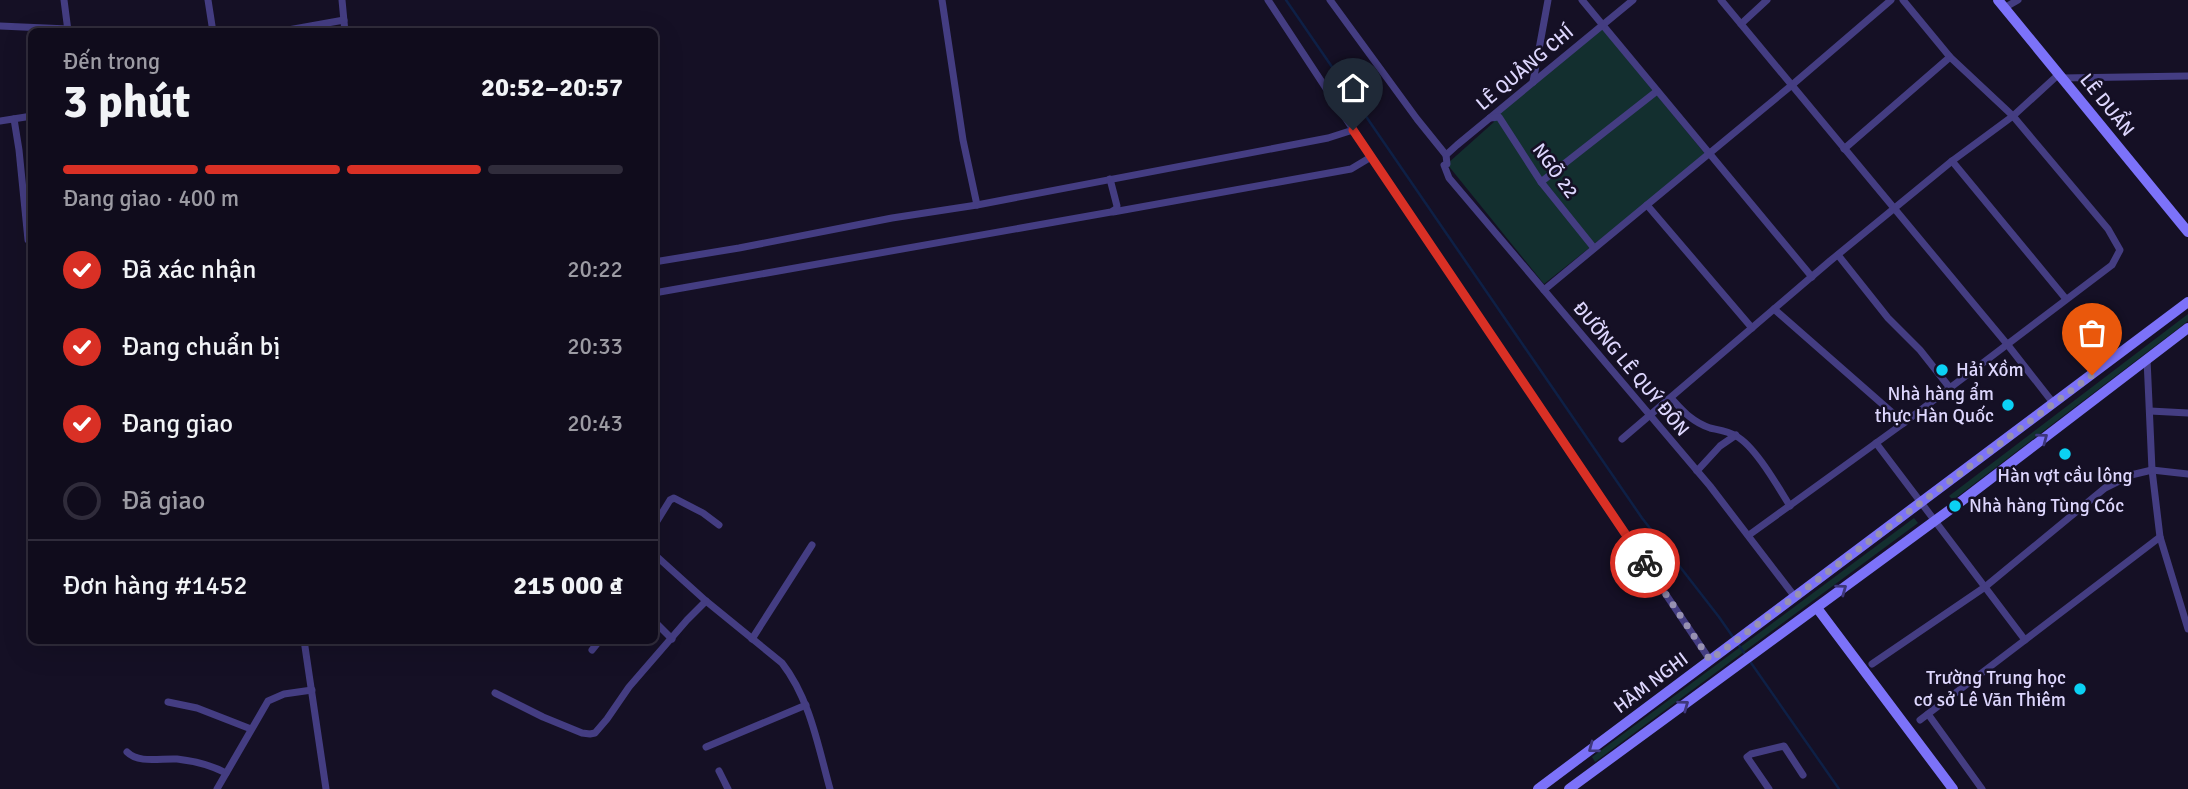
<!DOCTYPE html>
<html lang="vi">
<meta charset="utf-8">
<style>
body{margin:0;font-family:Signika,sans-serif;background:#1e1a29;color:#f1f3f6;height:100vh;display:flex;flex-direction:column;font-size:26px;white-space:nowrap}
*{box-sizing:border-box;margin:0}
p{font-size:23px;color:#9c9ba3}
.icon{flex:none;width:38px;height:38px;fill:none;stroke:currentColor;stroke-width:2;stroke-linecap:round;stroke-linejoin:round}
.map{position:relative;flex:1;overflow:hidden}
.panel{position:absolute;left:28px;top:28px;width:630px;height:616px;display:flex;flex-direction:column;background:#100c1c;border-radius:10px;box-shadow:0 7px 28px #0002,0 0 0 2px #302c3b}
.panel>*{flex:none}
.pin{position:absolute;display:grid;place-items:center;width:60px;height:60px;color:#fff;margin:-72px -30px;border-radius:50% 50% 50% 0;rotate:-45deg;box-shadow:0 0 7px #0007}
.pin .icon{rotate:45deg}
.courier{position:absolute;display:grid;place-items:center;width:70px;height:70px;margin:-35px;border:5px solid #d93025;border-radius:50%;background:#fff;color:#222;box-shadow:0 2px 9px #0007}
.summary em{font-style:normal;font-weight:700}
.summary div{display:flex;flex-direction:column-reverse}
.summary{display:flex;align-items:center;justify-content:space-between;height:119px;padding:0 35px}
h1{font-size:46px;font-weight:700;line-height:52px}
.bar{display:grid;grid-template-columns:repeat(4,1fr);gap:10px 7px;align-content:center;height:84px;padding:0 35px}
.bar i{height:9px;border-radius:5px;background:#302c3b}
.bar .selected{background:#d93025}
.bar p{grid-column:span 4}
.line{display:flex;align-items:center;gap:18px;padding:0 35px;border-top:2px solid #302c3b}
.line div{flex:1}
ol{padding:0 35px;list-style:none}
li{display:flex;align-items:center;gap:21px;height:77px}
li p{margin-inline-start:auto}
li .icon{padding:7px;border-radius:50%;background:#d93025;color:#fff;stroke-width:4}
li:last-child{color:#9c9ba3}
li i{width:38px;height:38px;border:4px solid #302c3b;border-radius:50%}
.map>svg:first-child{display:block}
.green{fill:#132f2f}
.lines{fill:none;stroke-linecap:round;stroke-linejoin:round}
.stream{stroke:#0e2046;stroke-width:2.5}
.street{stroke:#443d82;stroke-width:7}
.secondary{stroke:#7c72f9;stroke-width:10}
.oneway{stroke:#3e377a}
.done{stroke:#9791b1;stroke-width:7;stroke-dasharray:0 12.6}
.route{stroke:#d93025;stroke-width:9}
.poi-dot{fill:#0bd1f4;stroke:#151025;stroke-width:2.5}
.labels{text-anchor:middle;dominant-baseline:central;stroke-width:5;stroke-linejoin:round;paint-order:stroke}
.street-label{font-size:19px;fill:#ddd6fd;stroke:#151025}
.poi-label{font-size:19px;fill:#ddd6fd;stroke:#151025;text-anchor:start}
</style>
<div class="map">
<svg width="2188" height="789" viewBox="0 0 2188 789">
<rect width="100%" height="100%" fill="#151025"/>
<g class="green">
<polygon points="1600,26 1706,155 1544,284 1447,164 1494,122 1491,117"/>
<polygon points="2188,314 2188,321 1953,500 1949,496"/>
<polygon points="1914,518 1918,523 1595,762 1592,757"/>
</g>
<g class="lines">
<polyline class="stream" points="1286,0 1642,518 1719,617 1839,789"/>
<g class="street">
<polyline points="64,0 68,31"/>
<polyline points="208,0 213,32"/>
<polyline points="342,0 345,32"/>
<polyline points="942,0 963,140 977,205"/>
<polyline points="1268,0 1360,140 1710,660"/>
<polyline points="1330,0 1417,119 1446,155"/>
<polyline points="1582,0 1812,277"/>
<polyline points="1633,0 1457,145 1446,155 1447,164 1444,165 1449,178 1710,486 1795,597"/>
<polyline points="1721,0 2007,344 2054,404"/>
<polyline points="2004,8 2018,0"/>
<polyline points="1741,24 1767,0"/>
<polyline points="0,26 68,29"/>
<polyline points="277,32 344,20"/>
<polyline points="2062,78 2188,76"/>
<polyline points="1533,82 1548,0"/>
<polyline points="1490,118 1499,117 1541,182 1594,248"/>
<polyline points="14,119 19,150 28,240"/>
<polyline points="0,121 32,116"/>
<polyline points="1844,149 1950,57"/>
<polyline points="1952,161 2066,299"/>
<polyline points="1541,182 1657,91"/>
<polyline points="1647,205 1752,328"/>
<polyline points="1113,212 1351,169 1371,157"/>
<polyline points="1838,255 1888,318 1920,350 1950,388"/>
<polyline points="654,262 739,248 892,218 977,205 1328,138 1353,130"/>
<polyline points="1544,290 1792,85 1891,0"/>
<polyline points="654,293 1111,212 1116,209 1117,206 1110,179"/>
<polyline points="1774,309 1904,423"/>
<polyline points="2147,359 2152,470 2160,537 2188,629"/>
<path d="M1671 398C1683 411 1692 422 1710 428 1719 430 1728 431 1736 436 1755 446 1778 487 1790 506"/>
<polyline points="2150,411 2188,413"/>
<polyline points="1622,439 1830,261 1952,161 2013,116 2059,74"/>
<polyline points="1876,443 2025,640"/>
<polyline points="1697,471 1720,446 1736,435"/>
<polyline points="654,526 670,500 674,498 703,513 719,525"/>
<polyline points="1749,535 1901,425 2112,265 2120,250 2108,229 2013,116 1950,57 1903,0"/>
<path d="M654 554 706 601 782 663C810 699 818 746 830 789"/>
<polyline points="654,621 672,639"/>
<polyline points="752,639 812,545"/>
<polyline points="304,640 326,789"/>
<polyline points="592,650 600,640"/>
<polyline points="1872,664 1985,587 2105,488 2131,475 2152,470 2188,474"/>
<polyline points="495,693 543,717 582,733 590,734 595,733 607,719 629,687 687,620 706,601"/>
<polyline points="168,702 197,708 251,729"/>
<polyline points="1928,714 1982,789"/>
<polyline points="1920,720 2160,537"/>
<polyline points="706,747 806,705"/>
<path d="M127 752C139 764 161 758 177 759 194 761 211 765 226 773"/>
<polyline points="719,771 728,789"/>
<polyline points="217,789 268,701 284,694 312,690"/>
<polyline points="1769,789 1747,757 1751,754 1784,746 1803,775"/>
</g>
<g class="secondary">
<polyline points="1998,0 2188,232"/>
<polyline points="1817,608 1953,789"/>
<polyline points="1538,789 2188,302"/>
<polyline points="1569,789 1955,506 2188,328"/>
</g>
</g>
<defs><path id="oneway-chevron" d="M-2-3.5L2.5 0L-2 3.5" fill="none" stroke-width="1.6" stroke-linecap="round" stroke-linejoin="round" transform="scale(1.75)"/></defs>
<g class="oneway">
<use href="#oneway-chevron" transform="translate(2043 438) rotate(-37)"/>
<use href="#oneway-chevron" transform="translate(1842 589) rotate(-36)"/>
<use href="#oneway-chevron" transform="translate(1684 705) rotate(-36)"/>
<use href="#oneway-chevron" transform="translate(1593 748) rotate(143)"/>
</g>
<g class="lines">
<polyline class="done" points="1645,563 1710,660 2092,375"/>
<polyline class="route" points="1353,130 1645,563"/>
</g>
<g class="poi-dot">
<circle cx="1942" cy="370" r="7"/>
<circle cx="2008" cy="405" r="7"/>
<circle cx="2065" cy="454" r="7"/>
<circle cx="1955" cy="506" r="7"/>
<circle cx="2080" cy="689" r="7"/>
</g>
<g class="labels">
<g class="street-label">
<text transform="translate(1525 68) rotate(-40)">LÊ QUẢNG CHÍ</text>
<text transform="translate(2107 105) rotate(51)">LÊ DUẨN</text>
<text transform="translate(1555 171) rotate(54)">NGÕ 22</text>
<text transform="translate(1631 369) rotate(50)">ĐƯỜNG LÊ QUÝ ĐÔN</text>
<text transform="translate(1651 683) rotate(-37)">HÀM NGHI</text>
</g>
<g class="poi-label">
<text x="1956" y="370">Hải Xồm</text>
<text x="1994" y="394" text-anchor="end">Nhà hàng ẩm<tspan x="1994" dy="22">thực Hàn Quốc</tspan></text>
<text x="2065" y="476" text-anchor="middle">Hàn vợt cầu lông</text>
<text x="1969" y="506">Nhà hàng Tùng Cóc</text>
<text x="2066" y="678" text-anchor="end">Trường Trung học<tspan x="2066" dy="22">cơ sở Lê Văn Thiêm</tspan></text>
</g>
</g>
</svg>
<div class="pin" style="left:2092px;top:375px;background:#ea580c"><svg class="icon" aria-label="bag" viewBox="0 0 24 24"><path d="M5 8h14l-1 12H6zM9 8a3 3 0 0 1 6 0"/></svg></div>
<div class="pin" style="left:1353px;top:130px;background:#1f2937"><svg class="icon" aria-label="home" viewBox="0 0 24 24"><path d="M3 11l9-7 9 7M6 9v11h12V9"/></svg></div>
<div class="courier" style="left:1645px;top:563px"><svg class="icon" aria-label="bike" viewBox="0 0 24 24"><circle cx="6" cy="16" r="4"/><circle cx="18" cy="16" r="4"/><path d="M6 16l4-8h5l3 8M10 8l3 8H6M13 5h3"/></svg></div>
<section class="panel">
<div class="summary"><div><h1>3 phút</h1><p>Đến trong</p></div><em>20:52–20:57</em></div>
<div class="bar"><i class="selected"></i><i class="selected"></i><i class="selected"></i><i></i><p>Đang giao · 400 m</p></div>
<ol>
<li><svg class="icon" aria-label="check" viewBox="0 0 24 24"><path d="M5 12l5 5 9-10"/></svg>Đã xác nhận<p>20:22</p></li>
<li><svg class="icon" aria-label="check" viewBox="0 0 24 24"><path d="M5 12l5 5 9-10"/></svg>Đang chuẩn bị<p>20:33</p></li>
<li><svg class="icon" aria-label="check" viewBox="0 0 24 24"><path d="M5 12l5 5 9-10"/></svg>Đang giao<p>20:43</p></li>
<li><i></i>Đã giao</li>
</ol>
<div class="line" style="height:91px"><div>Đơn hàng #1452</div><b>215 000 ₫</b></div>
</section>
</div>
